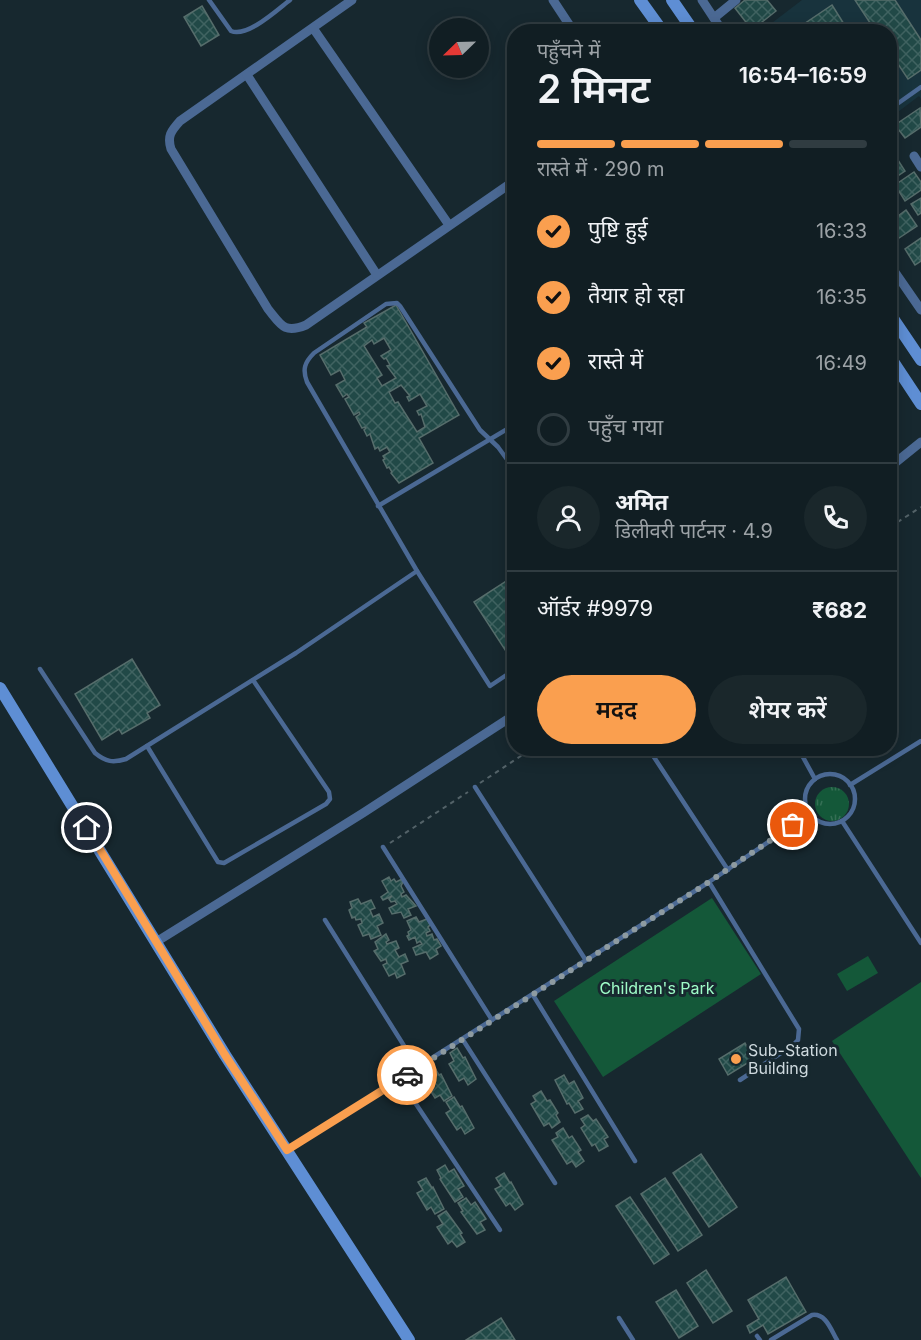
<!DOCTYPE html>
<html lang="hi">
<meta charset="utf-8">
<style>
body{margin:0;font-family:Inter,"Noto Sans Devanagari",sans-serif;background:#1a272b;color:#f1f3f6;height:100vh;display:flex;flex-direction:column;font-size:22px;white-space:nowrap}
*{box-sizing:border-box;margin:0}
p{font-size:20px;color:#9ca2a6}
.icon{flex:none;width:33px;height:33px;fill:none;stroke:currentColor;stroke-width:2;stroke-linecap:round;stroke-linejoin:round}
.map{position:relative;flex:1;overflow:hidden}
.details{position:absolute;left:507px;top:24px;width:390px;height:732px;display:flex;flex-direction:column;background:#111e23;border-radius:24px;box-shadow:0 3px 15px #0003,0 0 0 2px #303c41}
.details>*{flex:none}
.needle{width:39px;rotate:247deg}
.tools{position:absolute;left:429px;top:18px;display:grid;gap:12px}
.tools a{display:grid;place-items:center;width:60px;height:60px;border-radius:50%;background:#111e23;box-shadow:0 3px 15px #0003,0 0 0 2px #303c41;font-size:30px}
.pin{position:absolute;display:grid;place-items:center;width:51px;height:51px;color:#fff;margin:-26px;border:3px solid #fff;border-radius:50%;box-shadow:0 2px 6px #0007}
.courier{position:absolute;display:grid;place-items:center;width:60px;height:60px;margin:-30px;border:4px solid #fa9f4f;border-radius:50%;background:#fff;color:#222;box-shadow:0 2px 8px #0007}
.summary em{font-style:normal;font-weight:600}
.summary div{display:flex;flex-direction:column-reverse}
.summary{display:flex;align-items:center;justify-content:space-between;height:102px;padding:0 30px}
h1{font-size:39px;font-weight:600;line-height:45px}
.bar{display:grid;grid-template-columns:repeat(4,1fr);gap:9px 6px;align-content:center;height:72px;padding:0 30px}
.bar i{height:8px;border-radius:4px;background:#303c41}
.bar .on{background:#fa9f4f}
.bar p{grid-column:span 4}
.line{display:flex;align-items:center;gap:15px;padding:0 30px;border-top:2px solid #303c41}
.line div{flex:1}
.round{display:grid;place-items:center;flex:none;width:63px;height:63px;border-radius:32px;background:#1a272b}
ol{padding:0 30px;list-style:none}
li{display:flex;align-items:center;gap:18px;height:66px}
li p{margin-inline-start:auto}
li .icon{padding:6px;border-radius:50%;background:#fa9f4f;color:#111;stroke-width:4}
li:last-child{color:#9ca2a6}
li i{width:33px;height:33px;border:3px solid #303c41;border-radius:50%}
.button{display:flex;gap:12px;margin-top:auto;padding:12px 30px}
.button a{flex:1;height:69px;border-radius:36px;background:#fa9f4f;color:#111;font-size:24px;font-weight:600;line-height:69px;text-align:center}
.button a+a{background:#1a272b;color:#f1f3f6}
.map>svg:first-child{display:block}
.built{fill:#18333d}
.grass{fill:url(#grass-tufts)}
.green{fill:#145839}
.building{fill:url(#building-cross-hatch);stroke:#566d6b;stroke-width:1.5;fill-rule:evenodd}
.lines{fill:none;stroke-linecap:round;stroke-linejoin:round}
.path{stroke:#536268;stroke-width:2;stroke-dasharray:4.5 4.5;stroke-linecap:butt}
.lane{stroke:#4b6994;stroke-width:4.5}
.street{stroke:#4b6994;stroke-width:9}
.secondary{stroke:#5e8ed4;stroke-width:12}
.done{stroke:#8e9ba1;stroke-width:6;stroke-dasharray:0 10.8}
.route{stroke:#fa9f4f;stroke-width:8}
.poi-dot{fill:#fa9f4f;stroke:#17282f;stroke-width:2}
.labels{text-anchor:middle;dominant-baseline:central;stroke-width:6;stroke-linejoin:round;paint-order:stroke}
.park-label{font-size:16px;fill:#9efbc7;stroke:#17282f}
.poi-label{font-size:16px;fill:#ced9de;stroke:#17282f;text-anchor:start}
</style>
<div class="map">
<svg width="921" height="1340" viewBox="0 0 921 1340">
<defs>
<pattern id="grass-tufts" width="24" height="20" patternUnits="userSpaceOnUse" patternTransform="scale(1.5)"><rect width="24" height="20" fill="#145839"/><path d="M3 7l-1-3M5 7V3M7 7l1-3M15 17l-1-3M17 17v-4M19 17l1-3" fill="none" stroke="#356f55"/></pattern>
<pattern id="building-cross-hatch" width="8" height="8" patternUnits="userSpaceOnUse" patternTransform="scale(1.5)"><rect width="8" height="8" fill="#214947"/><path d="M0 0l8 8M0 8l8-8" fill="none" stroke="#406361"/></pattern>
</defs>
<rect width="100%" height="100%" fill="#17282f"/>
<polygon class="built" points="802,0 921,0 921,99 919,96 890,118 890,32 760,32"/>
<circle class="grass" cx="832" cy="804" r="17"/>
<g class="green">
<polygon points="712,898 761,974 603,1077 554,1001"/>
<polygon points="868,956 878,973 847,991 837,974"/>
<polygon points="921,982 921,1178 832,1041"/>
</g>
<g class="building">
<polygon points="745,0 767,0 776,11 752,30 735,8"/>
<polygon points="855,0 895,0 921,40 921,70 908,79 890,52 890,32 876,32"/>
<polygon points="832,5 849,32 810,32 804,24"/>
<polygon points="202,6 219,35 201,46 184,17"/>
<polygon points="920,108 921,127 905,138 895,125"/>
<polygon points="894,154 905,171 890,181 890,156"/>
<polygon points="914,172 921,182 921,190 905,201 895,185"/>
<polygon points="921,198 921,213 918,215 911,204"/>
<polygon points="906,210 917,226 899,238 890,222"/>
<polygon points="921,238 921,261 915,265 905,249"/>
<path d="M396 305 459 415 419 438 433 463 399 483 391 473 392 472 389 467 387 468 383 460 385 459 383 456 390 452 387 447 380 451 378 447 375 449 370 434 367 436 364 430 366 428 365 427 362 428 356 417 360 414 359 412 354 415 345 399 349 397 347 394 343 397 336 385 345 380 340 370 331 375 320 355 367 327 364 323ZM384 338 391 350 381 356 384 359 386 358 390 365 387 366 396 378 382 386 377 378 382 375 364 346 372 340 374 344ZM401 385 410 396 407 397 409 401 420 394 427 406 417 411 419 415 421 414 425 427 417 432 398 402 395 403 389 392Z"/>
<polygon points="514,576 514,596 508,600 512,606 514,604 513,662 474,602"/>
<polygon points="132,659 160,705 147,713 150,718 122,734 119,729 102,740 75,694"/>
<polygon points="389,877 391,881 394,879 396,882 402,879 403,882 401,886 404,892 401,894 402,897 406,895 416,906 408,909 411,915 404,918 401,912 392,914 389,908 397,904 395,901 391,902 389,899 392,896 383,900 381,897 388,892 382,881"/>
<polygon points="358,899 361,904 371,900 375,908 370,910 373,917 379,914 383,923 377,926 381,935 371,939 369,934 363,936 358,925 362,923 361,919 356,920 355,917 352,918 349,910 352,908 350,902"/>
<polygon points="416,917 419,922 427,919 430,925 428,927 430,931 426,933 427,936 432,934 434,940 437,939 441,946 436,949 438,954 430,959 426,952 416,955 413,948 422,944 420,941 417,943 415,937 409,940 407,936 409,935 408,932 411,930 407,921"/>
<polygon points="386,934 389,940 386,942 387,944 396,941 399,948 395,950 399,957 405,954 408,961 401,964 405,974 397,978 395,973 389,976 383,965 387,963 386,959 381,961 374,951 378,949 375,942"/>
<polygon points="745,1043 754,1059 728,1075 719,1059"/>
<polygon points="457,1048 463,1058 465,1057 476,1079 468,1085 464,1078 459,1081 449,1064 454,1061 450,1053"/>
<polygon points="433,1065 439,1075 441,1074 452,1096 444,1101 440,1095 435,1098 424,1081 430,1078 425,1070"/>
<polygon points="564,1075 569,1084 574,1081 583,1098 578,1101 583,1109 575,1113 569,1103 567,1104 555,1080"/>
<polygon points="541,1091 547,1101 550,1100 558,1113 556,1115 560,1122 552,1128 549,1123 544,1126 531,1104 536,1101 533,1096"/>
<polygon points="454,1097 460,1107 462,1106 474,1128 465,1134 461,1127 457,1130 446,1113 451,1110 446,1102"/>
<polygon points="588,1115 593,1121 596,1119 608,1137 604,1139 608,1146 599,1151 595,1144 592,1146 581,1128 585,1125 581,1119"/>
<polygon points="563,1128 569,1138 572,1136 581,1150 578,1152 584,1161 576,1167 572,1161 567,1164 552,1140 558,1137 556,1133"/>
<polygon points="701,1154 737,1207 709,1227 673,1173"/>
<polygon points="445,1165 449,1172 454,1169 464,1186 458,1189 463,1197 455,1202 440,1179 441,1178 437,1170"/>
<polygon points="504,1173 510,1183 511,1182 523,1204 515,1210 510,1203 506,1206 495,1189 501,1186 496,1178"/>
<polygon points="426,1178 432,1188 433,1187 444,1209 435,1214 431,1207 427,1210 417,1193 423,1190 418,1182"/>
<polygon points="665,1178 702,1235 678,1251 641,1194"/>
<polygon points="630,1197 669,1254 654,1264 616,1206"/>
<polygon points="466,1198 471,1205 475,1202 486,1219 480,1222 485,1230 477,1234 461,1212 463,1211 458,1203"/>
<polygon points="446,1211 462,1233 460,1234 465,1242 457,1247 452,1241 448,1244 437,1227 443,1224 438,1216"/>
<polygon points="706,1270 732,1311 713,1323 687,1283"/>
<polygon points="786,1277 806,1312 768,1334 763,1325 750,1333 747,1326 759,1319 748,1300"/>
<polygon points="676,1290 698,1326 679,1338 656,1302"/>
<polygon points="501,1318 515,1340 466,1340"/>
</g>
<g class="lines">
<g class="path">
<polyline points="890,527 921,507"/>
<polyline points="480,783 533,748"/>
<polyline points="390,843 468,792"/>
</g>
<g class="lane">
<path d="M209 0 231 31C247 38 277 10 290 0"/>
<polyline points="890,109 921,87"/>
<path d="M514 469 498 447 480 430 400 306 397 303 386 304 314 353C305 362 302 369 307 382L417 571 490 686 514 670"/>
<polyline points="378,506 514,425"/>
<path d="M40 669 95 753C106 762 113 763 126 759L296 653 417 571"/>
<polyline points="147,746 218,862 224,863 326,804 330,799 329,792 253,680"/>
<polyline points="648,748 728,870"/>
<polyline points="798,748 815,779"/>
<circle cx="830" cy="799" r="25"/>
<polyline points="850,785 921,741"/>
<polyline points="475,787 585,959"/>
<polyline points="842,821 921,943"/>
<polyline points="383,847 492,1020"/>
<polyline points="709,882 799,1029 798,1040 793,1045 740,1080"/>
<polyline points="325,920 418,1068"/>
<polyline points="533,995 635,1161"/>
<polyline points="463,1040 555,1183"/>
<polyline points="400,1080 500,1230"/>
<polyline points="287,1150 709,882 810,814"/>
<polyline points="619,1318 633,1340"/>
<polyline points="757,1336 760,1340"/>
<path d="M771 1340 812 1315C826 1313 831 1330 837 1340"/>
</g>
<g class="street">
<path d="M352 0 180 121C171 131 167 136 171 149L268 309C281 325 284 334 306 325L514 181"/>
<polyline points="553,0 574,32"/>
<polyline points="702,0 723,32"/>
<polyline points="714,18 736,0"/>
<polyline points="313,28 449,225"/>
<polyline points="247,75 377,275"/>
<polyline points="914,156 921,167"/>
<polyline points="890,265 921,310"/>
<polyline points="890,467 921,442"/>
<polyline points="156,942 363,813 514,715"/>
</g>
<g class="secondary">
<polyline points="640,0 663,32"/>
<polyline points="672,0 694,32"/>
<polyline points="890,314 921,360"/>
<polyline points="890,357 921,404"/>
<polyline points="0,688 225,1055 409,1340"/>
</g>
</g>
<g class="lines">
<polyline class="done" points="407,1075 709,882 793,825"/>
<polyline class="route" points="87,828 225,1055 287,1150 407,1075"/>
</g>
<circle class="poi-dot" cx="736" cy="1059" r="6"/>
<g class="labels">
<g class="park-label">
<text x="657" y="988">Children's Park</text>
</g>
<g class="poi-label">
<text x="748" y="1050">Sub-Station<tspan x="748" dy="18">Building</tspan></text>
</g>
</g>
</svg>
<div class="tools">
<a><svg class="needle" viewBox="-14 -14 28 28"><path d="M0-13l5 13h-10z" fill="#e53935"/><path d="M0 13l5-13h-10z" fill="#9ca2a6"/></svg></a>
</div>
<div class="pin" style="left:793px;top:825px;background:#ea580c"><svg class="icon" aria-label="bag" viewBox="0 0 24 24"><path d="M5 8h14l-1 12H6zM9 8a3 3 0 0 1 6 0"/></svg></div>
<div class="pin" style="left:87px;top:828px;background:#1f2937"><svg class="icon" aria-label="home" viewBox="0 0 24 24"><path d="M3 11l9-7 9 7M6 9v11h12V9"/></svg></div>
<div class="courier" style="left:407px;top:1075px"><svg class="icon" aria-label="car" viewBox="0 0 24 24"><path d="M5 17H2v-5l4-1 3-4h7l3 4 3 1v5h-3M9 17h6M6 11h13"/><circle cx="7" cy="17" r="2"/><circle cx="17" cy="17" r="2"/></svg></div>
<section class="details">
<div class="summary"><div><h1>2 मिनट</h1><p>पहुँचने में</p></div><em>16:54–16:59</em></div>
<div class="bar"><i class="on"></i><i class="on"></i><i class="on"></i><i></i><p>रास्ते में · 290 m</p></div>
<ol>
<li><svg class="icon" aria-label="check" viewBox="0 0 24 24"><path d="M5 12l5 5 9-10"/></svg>पुष्टि हुई<p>16:33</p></li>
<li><svg class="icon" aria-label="check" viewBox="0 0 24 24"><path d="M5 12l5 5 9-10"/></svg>तैयार हो रहा<p>16:35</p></li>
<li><svg class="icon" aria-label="check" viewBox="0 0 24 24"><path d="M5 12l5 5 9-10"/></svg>रास्ते में<p>16:49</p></li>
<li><i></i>पहुँच गया</li>
</ol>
<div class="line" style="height:108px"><a class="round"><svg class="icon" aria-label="person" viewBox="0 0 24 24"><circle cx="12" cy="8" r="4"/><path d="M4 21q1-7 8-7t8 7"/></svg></a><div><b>अमित</b><p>डिलीवरी पार्टनर · 4.9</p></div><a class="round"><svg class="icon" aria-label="phone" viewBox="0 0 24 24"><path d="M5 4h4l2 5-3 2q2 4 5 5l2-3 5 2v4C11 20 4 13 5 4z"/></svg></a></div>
<div class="line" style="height:78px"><div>ऑर्डर #9979</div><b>₹682</b></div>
<div class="button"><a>मदद</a><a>शेयर करें</a></div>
</section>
</div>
